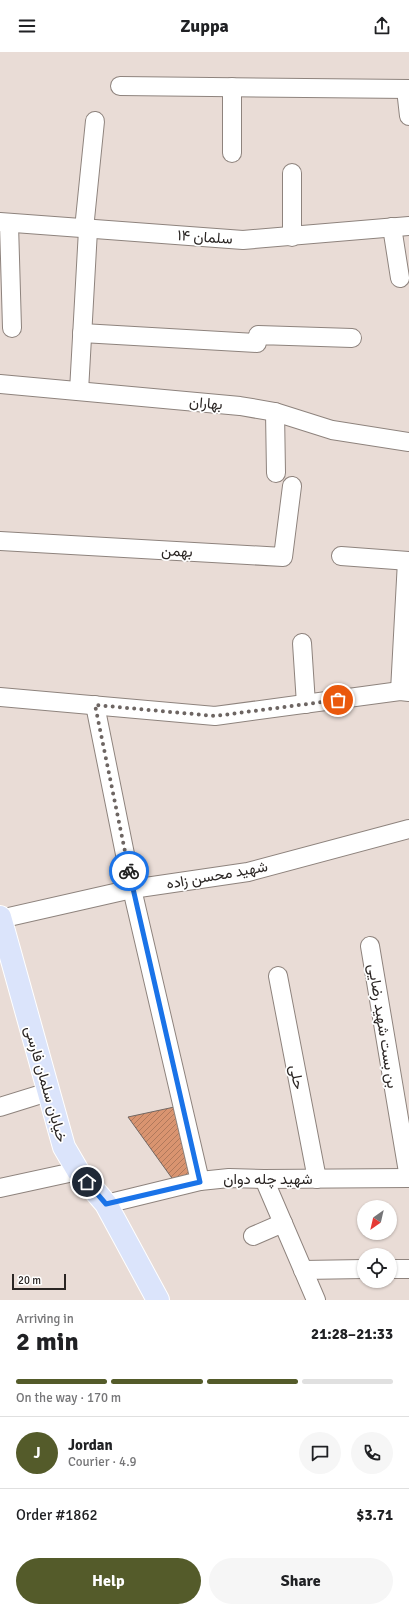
<!DOCTYPE html>
<meta charset="utf-8">
<style>
body{margin:0;font-family:Signika,Vazirmatn,sans-serif;background:#f6f6f6;color:#202124;height:100vh;display:flex;flex-direction:column;font-size:15px;white-space:nowrap}
*{box-sizing:border-box;margin:0}
p{font-size:13px;color:#757577}
.icon{flex:none;width:22px;height:22px;fill:none;stroke:currentColor;stroke-width:2;stroke-linecap:round;stroke-linejoin:round}
.map{position:relative;height:1248px;overflow:hidden}
.panel{display:flex;flex-direction:column;background:#fff;flex:1}
.panel>*{flex:none}
.needle{width:26px;rotate:214deg}
.fabs{position:absolute;left:357px;top:1148px;display:grid;gap:8px}
.fabs a{display:grid;place-items:center;width:40px;height:40px;border-radius:50%;background:#fff;box-shadow:0 1px 3px #0004;font-size:20px}
.scale{position:absolute;left:12px;bottom:10px;width:54px;box-sizing:border-box;padding-left:4px;border:2px solid #2a2523;border-top:0;font-size:11px;line-height:14px;white-space:nowrap;color:#2a2523;-webkit-text-stroke:3px #fff;paint-order:stroke}
.pin{position:absolute;display:grid;place-items:center;width:34px;height:34px;color:#fff;margin:-17px;border:2px solid #fff;border-radius:50%;box-shadow:0 1px 4px #0007}
.courier{position:absolute;display:grid;place-items:center;width:40px;height:40px;margin:-20px;border:3px solid #1a73e8;border-radius:50%;background:#fff;color:#222;box-shadow:0 1px 5px #0007}
.head em{font-style:normal;font-weight:700}
.head div{display:flex;flex-direction:column-reverse}
.head{display:flex;align-items:center;justify-content:space-between;height:68px;padding:0 16px}
h1{font-size:26px;font-weight:700;line-height:30px}
.bar{display:grid;grid-template-columns:repeat(4,1fr);gap:6px 4px;align-content:center;height:48px;padding:0 16px}
.bar i{height:5px;border-radius:3px;background:#e0e0e0}
.bar .active{background:#545b2a}
.bar p{grid-column:span 4}
.line{display:flex;align-items:center;gap:10px;padding:0 16px;border-top:1px solid #e0e0e0}
.line div{flex:1}
.round{display:grid;place-items:center;flex:none;width:42px;height:42px;border-radius:21px;background:#f6f6f6}
.primary-button{display:flex;gap:8px;margin-top:auto;padding:8px 16px}
.primary-button a{flex:1;height:46px;border-radius:24px;background:#545b2a;color:#fff;font-size:16px;font-weight:700;line-height:46px;text-align:center}
.primary-button a+a{background:#f6f6f6;color:#202124}
header{display:flex;justify-content:space-between;align-items:center;height:52px;padding:0 16px;background:#fff;font-size:18px;font-weight:700}
.map>svg:first-child{display:block}
.building{fill:url(#building-hatch);stroke:#726762}
.lines{fill:none;stroke-linecap:round;stroke-linejoin:round}
.minor-casing{stroke:#8e837d;stroke-width:20}
.major-casing{stroke:#fff;stroke-width:24}
.minor{stroke:#fff;stroke-width:18}
.major{stroke:#dbe4fb;stroke-width:22}
.done{stroke:#6d6562;stroke-width:4;stroke-dasharray:0 7.2}
.route{stroke:#1a73e8;stroke-width:5}
.labels{text-anchor:middle;dominant-baseline:central;stroke-width:3.5;stroke-linejoin:round;paint-order:stroke}
.street-label{font-size:15px;fill:#2a2523;stroke:#fff}
</style>
<header><svg class="icon" aria-label="menu" viewBox="0 0 24 24"><path d="M4 6h16M4 12h16M4 18h16"/></svg>Zuppa<svg class="icon" aria-label="share" viewBox="0 0 24 24"><path d="M12 15V3M7 8l5-5 5 5M5 13v7h14v-7"/></svg></header>
<div class="map">
<svg width="409" height="1248" viewBox="0 0 409 1248">
<defs>
<pattern id="building-hatch" width="6" height="6" patternUnits="userSpaceOnUse"><rect width="6" height="6" fill="#d99470"/><path d="M-1 1l2-2M0 6l6-6M5 7l2-2" fill="none" stroke="#b0795c"/></pattern>
</defs>
<rect width="100%" height="100%" fill="#e9dcd6"/>
<polygon class="building" points="179,1054 195,1126 174,1129 128,1065"/>
<g class="lines">
<g class="minor-casing">
<g id="minor">
<polyline points="120,34 409,37"/>
<polyline points="232,35 232,101"/>
<polyline points="406,37 409,64"/>
<polyline points="292,121 292,185"/>
<polyline points="0,170 243,188 409,174"/>
<polyline points="9,172 12,276"/>
<polyline points="392,175 400,226"/>
<polyline points="84,177 95,69"/>
<polyline points="82,281 257,291 258,283 352,286"/>
<polyline points="0,332 240,354 275,360 332,378 409,390"/>
<polyline points="79,339 88,178"/>
<polyline points="275,360 276,421"/>
<polyline points="0,489 283,505 292,434"/>
<polyline points="341,504 409,509"/>
<polyline points="302,591 306,652"/>
<polyline points="400,639 407,509"/>
<polyline points="0,645 215,664 400,639 409,640"/>
<polyline points="95,653 132,837 200,1129"/>
<polyline points="0,867 132,837 248,820 409,777"/>
<polyline points="370,894 409,1126"/>
<polyline points="278,924 317,1127"/>
<polyline points="0,1055 48,1040"/>
<polyline points="264,1127 316,1248"/>
<polyline points="0,1136 78,1119"/>
<polyline points="106,1152 200,1129 229,1126 264,1127 409,1126"/>
<polyline points="253,1184 283,1171"/>
<polyline points="390,1217 409,1217"/>
<polyline points="303,1218 364,1217"/>
</g>
</g>
<g class="major-casing">
<polyline id="major" points="0,865 64,1095 78,1119 106,1152 158,1248"/>
</g>
<use href="#minor" class="minor"/>
<use href="#major" class="major"/>
</g>
<g class="lines">
<polyline class="done" points="129,819 95,653 215,664 338,648"/>
<polyline class="route" points="87,1130 106,1152 200,1130 129,819"/>
</g>
<g class="labels">
<g class="street-label">
<text transform="translate(205 185) rotate(4)">سلمان ۱۴</text>
<text transform="translate(206 351) rotate(5)">بهاران</text>
<text transform="translate(177 499) rotate(3)">بهمن</text>
<text transform="translate(217 823) rotate(-10)">شهید محسن زاده</text>
<text transform="translate(383 974) rotate(81)">بن بست شهید رضایی</text>
<text transform="translate(297 1025) rotate(79)">حلی</text>
<text transform="translate(46 1032) rotate(74)">خیابان سلمان فارسی</text>
<text x="268" y="1127">شهید چله دوان</text>
</g>
</g>
</svg>
<div class="fabs">
<a><svg class="needle" viewBox="-14 -14 28 28"><path d="M0-13l5 13h-10z" fill="#e53935"/><path d="M0 13l5-13h-10z" fill="#757577"/></svg></a>
<a><svg class="icon" aria-label="locate" viewBox="0 0 24 24"><circle cx="12" cy="12" r="6"/><path d="M12 2v4M12 18v4M2 12h4M18 12h4"/></svg></a>
</div>
<div class="scale">20 m</div>
<div class="pin" style="left:338px;top:648px;background:#ea580c"><svg class="icon" aria-label="bag" viewBox="0 0 24 24"><path d="M5 8h14l-1 12H6zM9 8a3 3 0 0 1 6 0"/></svg></div>
<div class="pin" style="left:87px;top:1130px;background:#1f2937"><svg class="icon" aria-label="home" viewBox="0 0 24 24"><path d="M3 11l9-7 9 7M6 9v11h12V9"/></svg></div>
<div class="courier" style="left:129px;top:819px"><svg class="icon" aria-label="bike" viewBox="0 0 24 24"><circle cx="6" cy="16" r="4"/><circle cx="18" cy="16" r="4"/><path d="M6 16l4-8h5l3 8M10 8l3 8H6M13 5h3"/></svg></div>
</div>
<section class="panel">
<div class="head"><div><h1>2 min</h1><p>Arriving in</p></div><em>21:28–21:33</em></div>
<div class="bar"><i class="active"></i><i class="active"></i><i class="active"></i><i></i><p>On the way · 170 m</p></div>
<div class="line" style="height:72px"><b class="round" style="background:#545b2a;color:#fff">J</b><div><b>Jordan</b><p>Courier · 4.9</p></div><a class="round"><svg class="icon" aria-label="chat" viewBox="0 0 24 24"><path d="M4 5h16v11H9l-5 4z"/></svg></a><a class="round"><svg class="icon" aria-label="phone" viewBox="0 0 24 24"><path d="M5 4h4l2 5-3 2q2 4 5 5l2-3 5 2v4C11 20 4 13 5 4z"/></svg></a></div>
<div class="line" style="height:52px"><div>Order #1862</div><b>$3.71</b></div>
<div class="primary-button"><a>Help</a><a>Share</a></div>
</section>
